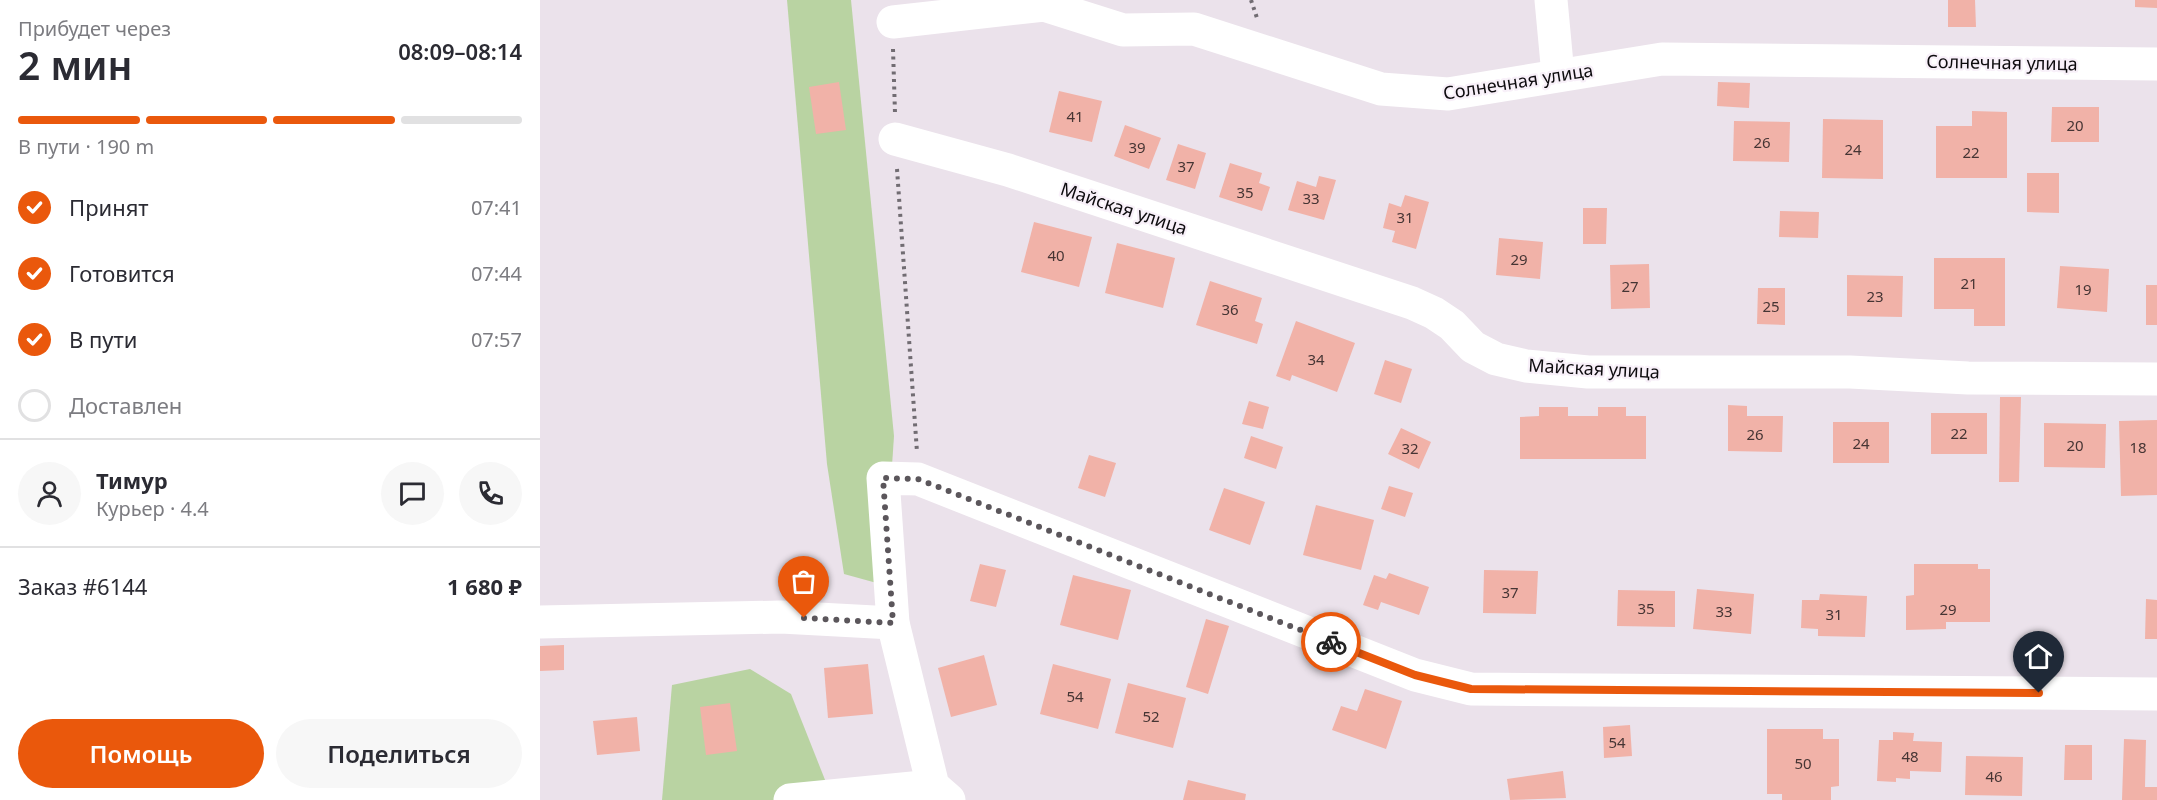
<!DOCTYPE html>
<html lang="ru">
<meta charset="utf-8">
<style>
body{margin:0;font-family:"Noto Sans",sans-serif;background:#f7f7f7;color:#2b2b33;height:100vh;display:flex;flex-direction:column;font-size:22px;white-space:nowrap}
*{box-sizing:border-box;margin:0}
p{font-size:20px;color:#7c7c81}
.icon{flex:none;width:33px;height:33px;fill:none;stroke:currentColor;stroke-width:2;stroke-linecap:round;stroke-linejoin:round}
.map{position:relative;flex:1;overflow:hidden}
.details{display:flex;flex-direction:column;background:#fff;width:540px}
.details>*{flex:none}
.pin{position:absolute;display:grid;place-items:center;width:51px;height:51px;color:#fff;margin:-62px -26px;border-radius:50% 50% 50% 0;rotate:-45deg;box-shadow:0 0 6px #0007}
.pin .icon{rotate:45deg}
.courier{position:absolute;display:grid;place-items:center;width:60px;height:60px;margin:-30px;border:4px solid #ea580c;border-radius:50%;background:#fff;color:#222;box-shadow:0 2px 8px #0007}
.overview em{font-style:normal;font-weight:600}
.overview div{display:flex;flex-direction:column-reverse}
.overview{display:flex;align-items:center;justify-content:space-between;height:102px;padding:0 18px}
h1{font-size:39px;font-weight:600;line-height:45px}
.bar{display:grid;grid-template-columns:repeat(4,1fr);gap:9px 6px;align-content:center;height:72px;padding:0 18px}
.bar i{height:8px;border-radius:4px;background:#e1e1e2}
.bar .on{background:#ea580c}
.bar p{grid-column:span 4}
.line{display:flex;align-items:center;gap:15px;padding:0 18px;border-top:2px solid #e1e1e2}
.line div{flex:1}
.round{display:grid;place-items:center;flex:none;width:63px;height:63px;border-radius:32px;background:#f7f7f7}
ol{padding:0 18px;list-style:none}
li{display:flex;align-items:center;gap:18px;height:66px}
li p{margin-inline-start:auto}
li .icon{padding:6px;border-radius:50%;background:#ea580c;color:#fff;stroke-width:4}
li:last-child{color:#7c7c81}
li i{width:33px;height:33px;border:3px solid #e1e1e2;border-radius:50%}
.action{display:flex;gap:12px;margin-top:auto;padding:12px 18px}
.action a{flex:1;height:69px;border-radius:36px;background:#ea580c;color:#fff;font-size:24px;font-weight:600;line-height:69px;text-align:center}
.action a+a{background:#f7f7f7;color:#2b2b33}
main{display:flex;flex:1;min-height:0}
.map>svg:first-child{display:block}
.green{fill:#b9d3a2}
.building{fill:#f1b2a8}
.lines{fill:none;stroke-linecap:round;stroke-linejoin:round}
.path{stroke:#716c72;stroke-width:4;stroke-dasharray:3 4.5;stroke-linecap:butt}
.minor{stroke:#fff;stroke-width:33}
.done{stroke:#5b565b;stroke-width:6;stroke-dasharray:0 10.8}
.route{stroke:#ea580c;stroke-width:8}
.labels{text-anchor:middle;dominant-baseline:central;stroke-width:4.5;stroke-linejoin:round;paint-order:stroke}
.number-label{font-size:15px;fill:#463534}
.street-label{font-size:18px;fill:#0d0b0e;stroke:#f8f0f9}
</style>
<main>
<section class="details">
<div class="overview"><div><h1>2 мин</h1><p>Прибудет через</p></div><em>08:09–08:14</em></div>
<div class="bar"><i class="on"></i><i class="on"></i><i class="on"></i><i></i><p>В пути · 190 m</p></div>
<ol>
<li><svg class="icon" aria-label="check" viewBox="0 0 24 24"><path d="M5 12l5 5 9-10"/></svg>Принят<p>07:41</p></li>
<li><svg class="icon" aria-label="check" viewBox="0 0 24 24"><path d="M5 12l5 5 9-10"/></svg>Готовится<p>07:44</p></li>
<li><svg class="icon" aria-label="check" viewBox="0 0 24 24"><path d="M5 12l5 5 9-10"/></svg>В пути<p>07:57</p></li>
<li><i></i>Доставлен</li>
</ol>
<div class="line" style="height:108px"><a class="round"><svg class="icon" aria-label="person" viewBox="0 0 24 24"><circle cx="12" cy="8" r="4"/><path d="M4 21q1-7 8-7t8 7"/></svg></a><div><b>Тимур</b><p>Курьер · 4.4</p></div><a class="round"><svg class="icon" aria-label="chat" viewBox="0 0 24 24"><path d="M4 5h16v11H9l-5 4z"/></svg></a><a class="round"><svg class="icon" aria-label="phone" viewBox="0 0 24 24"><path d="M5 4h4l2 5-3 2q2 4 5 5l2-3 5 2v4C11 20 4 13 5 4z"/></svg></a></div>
<div class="line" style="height:78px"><div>Заказ #6144</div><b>1 680 ₽</b></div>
<div class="action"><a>Помощь</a><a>Поделиться</a></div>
</section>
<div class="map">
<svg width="1617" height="800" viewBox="0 0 1617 800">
<rect width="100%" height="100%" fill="#ebe2eb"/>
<g class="green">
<polygon points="247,0 311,0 354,436 344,585 304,574 287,464"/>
<polygon points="210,669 251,694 293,800 122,800 132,685"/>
</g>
<g class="building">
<polygon points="1408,0 1435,0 1436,27 1408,27"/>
<polygon points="1595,0 1617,0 1617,8 1595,7"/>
<polygon points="299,82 306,130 276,134 269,87"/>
<polygon points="1178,82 1210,83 1209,108 1177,106"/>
<polygon points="519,91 562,101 552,142 509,132"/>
<polygon points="1512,107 1559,107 1559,142 1511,142"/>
<polygon points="1432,111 1467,112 1467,178 1396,178 1396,126 1432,126"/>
<polygon points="1283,119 1343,120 1343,179 1282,178"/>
<polygon points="1194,121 1250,122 1249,162 1193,161"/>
<polygon points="585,125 621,138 609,169 574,156"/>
<polygon points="638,144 666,153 655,189 626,180"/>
<polygon points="690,163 722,173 719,183 730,187 722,211 679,197"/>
<polygon points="1487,173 1519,173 1519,213 1487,212"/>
<polygon points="779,176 796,180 784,220 748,210 757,181 776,187"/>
<polygon points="865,195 889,202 876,249 852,242 855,231 843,228 849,203 861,207"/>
<polygon points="1043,208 1067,208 1066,244 1043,244"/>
<polygon points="1240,211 1279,212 1278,238 1239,237"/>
<polygon points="494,222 552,237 539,287 481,272"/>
<polygon points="959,238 1003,242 1000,279 956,275"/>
<polygon points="577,243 635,258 623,308 565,293"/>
<polygon points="1394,258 1465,258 1465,326 1434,326 1434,309 1394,309"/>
<polygon points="1109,264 1110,308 1071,309 1070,265"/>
<polygon points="1520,266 1569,269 1567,312 1517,308"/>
<polygon points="1307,275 1363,276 1362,317 1307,316"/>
<polygon points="670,281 722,298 715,321 723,324 717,344 656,325"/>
<rect x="1606" y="285" width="11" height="40"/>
<polygon points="1218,288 1245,288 1245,325 1217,324"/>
<polygon points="756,321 815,343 797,392 752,375 750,381 736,376"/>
<polygon points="845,360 872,369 861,403 834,394"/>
<polygon points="1460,397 1481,397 1479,482 1459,482"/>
<polygon points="709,401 729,407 723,429 702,424"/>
<polygon points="1188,405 1207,406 1207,416 1243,416 1242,452 1188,451"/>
<polygon points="999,407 1028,407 1028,416 1058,416 1058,407 1086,407 1086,416 1106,416 1106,459 980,459 980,417 999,416"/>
<rect x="1391" y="413" width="56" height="41"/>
<polygon points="1617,420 1617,495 1581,496 1579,421"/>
<rect x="1293" y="422" width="56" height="41"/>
<polygon points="1504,423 1566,424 1565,468 1504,467"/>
<polygon points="861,428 891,442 879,469 848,454"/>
<polygon points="711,436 743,447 736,469 704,458"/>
<polygon points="549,455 576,463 565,497 538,488"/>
<polygon points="849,486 873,493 865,517 841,509"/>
<polygon points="684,488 725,502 710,545 669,530"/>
<polygon points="776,505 834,520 821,570 763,555"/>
<polygon points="440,564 466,570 456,607 430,601"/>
<polygon points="1374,564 1438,564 1438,569 1450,569 1450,622 1406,622 1406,629 1366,630 1366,596 1374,595"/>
<polygon points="944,570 998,571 996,614 943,613"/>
<polygon points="849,573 889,587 879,615 841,602 838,610 823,605 834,575 846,579"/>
<polygon points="533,575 591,590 578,640 520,625"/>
<polygon points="1157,589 1214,594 1211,634 1153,629"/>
<polygon points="1078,590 1135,591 1135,627 1077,626"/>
<polygon points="1280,594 1327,596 1325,637 1278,636 1278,629 1261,628 1262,600 1279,600"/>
<polygon points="1606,599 1617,600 1617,639 1605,639"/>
<polygon points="666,619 689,626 668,694 646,687"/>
<polygon points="24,645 24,670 0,671 0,646"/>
<polygon points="444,655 457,705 411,717 398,668"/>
<polygon points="328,664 333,714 288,718 284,668"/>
<polygon points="513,664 571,679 558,729 500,714"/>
<polygon points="588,683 646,698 633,748 575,733"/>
<polygon points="825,689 862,701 846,749 792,730 801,706 817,711"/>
<polygon points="190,703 197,751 166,755 160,707"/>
<polygon points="97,717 100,751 57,755 53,721"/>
<polygon points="1090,725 1092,756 1064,758 1063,727"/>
<polygon points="1227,729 1283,729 1283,739 1299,739 1299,786 1291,787 1291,800 1242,800 1242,794 1227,794"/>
<polygon points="1353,732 1374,733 1373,741 1402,742 1401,772 1370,771 1370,779 1356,778 1356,782 1337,781 1339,740 1353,740"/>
<polygon points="1584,739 1606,740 1605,787 1617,787 1617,800 1582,800"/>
<polygon points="1525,745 1552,745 1552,780 1524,780"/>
<polygon points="1426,756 1483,757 1482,796 1425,795"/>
<polygon points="1023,771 1026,798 970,800 967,779"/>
<polygon points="648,780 706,794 705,800 643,800"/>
</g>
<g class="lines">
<g class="path">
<polyline points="711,0 718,21"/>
<polyline points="353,49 355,113"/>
<polyline points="357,169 377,452"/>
</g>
<g class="minor">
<polyline points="1011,0 1018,75"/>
<polyline points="353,22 504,5 583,30 654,29 841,89 908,94 1122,59 1617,64"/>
<polyline points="355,139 468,170 872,303 894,313 912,325 933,347 956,359 986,366 1048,372 1310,372 1428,378 1617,379"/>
<polyline points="0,622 241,617 353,623"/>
<polyline points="250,800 393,786"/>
<polyline points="409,800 393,786 353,623 343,478 378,479 875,675 931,689 1617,694"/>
</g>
</g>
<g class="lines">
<polyline class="done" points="264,618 353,623 343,478 378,479 791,642"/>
<polyline class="route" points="791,642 875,675 931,689 1499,693"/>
</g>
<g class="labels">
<g class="number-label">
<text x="535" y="116">41</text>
<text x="1535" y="125">20</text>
<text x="1222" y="142">26</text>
<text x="597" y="147">39</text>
<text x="1313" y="149">24</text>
<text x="1431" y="152">22</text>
<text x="646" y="166">37</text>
<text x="705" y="192">35</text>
<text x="771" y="198">33</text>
<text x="865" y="217">31</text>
<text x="516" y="255">40</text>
<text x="979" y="259">29</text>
<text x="1429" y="283">21</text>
<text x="1090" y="286">27</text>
<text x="1543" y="289">19</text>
<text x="1335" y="296">23</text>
<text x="1231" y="306">25</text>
<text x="690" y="309">36</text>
<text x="776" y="359">34</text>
<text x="1419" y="433">22</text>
<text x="1215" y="434">26</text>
<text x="1321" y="443">24</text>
<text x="1535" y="445">20</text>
<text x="1598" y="447">18</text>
<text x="870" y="448">32</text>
<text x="970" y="592">37</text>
<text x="1106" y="608">35</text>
<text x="1408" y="609">29</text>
<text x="1184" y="611">33</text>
<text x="1294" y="614">31</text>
<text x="535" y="696">54</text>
<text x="611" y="716">52</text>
<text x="1077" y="742">54</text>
<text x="1370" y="756">48</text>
<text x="1263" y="763">50</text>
<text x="1454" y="776">46</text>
</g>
<g class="street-label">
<text transform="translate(1462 62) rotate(1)">Солнечная улица</text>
<text transform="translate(978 81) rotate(-9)">Солнечная улица</text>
<text transform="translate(584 208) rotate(18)">Майская улица</text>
<text transform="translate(1054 368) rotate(3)">Майская улица</text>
</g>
</g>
</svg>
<div class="pin" style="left:264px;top:618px;background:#ea580c"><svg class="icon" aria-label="bag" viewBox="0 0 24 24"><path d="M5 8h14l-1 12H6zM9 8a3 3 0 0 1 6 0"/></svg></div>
<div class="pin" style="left:1499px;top:693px;background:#1f2937"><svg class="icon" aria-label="home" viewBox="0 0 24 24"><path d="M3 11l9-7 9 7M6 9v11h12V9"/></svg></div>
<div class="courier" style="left:791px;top:642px"><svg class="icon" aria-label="bike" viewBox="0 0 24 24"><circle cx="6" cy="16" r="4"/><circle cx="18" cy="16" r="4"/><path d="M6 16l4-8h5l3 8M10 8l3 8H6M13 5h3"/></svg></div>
</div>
</main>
